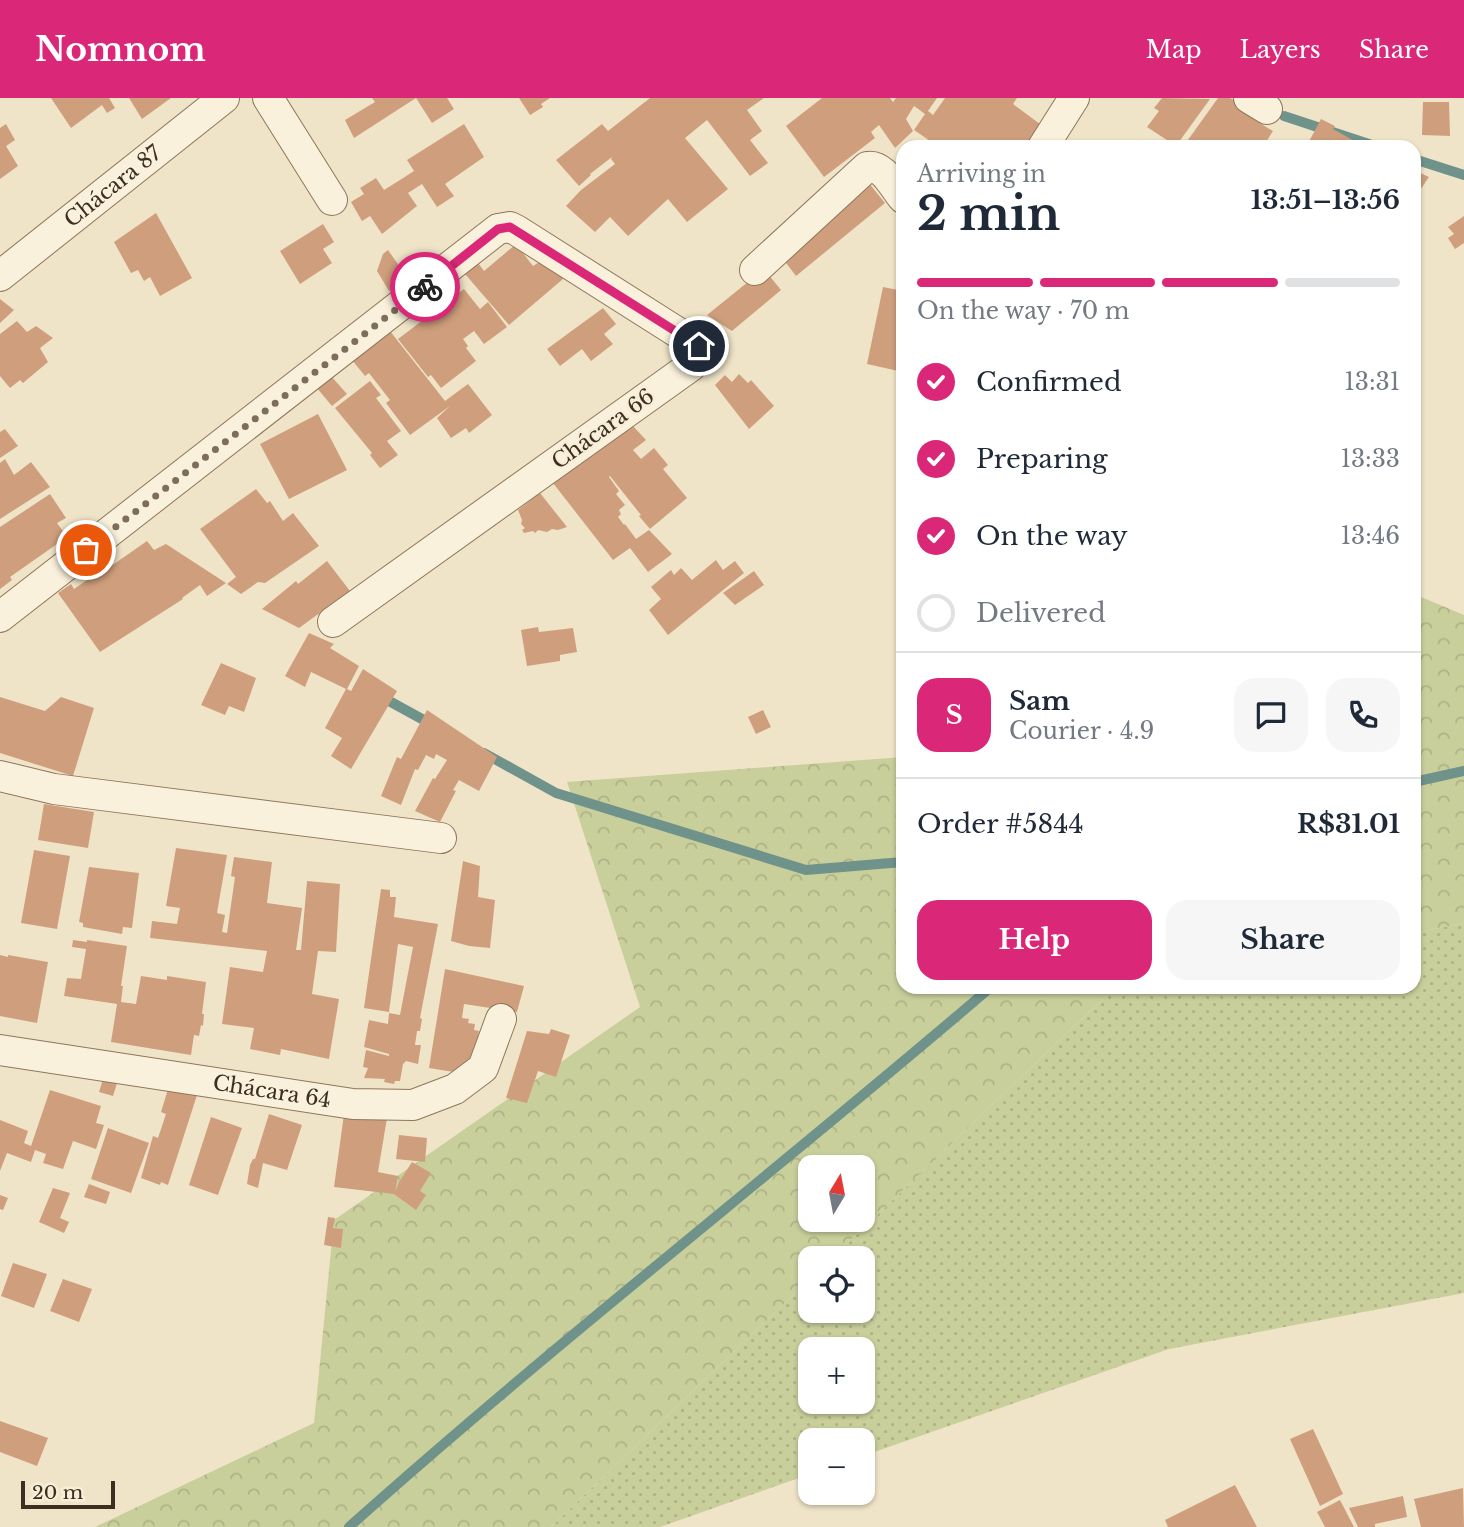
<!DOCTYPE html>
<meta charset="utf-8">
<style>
body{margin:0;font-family:"Libre Baskerville",serif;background:#f6f6f7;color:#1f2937;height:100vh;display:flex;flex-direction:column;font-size:26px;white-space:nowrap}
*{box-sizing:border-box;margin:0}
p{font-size:23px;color:#747a83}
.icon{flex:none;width:38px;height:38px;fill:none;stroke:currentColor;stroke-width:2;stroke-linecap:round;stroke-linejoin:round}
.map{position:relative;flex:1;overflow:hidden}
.details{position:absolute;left:896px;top:42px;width:525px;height:854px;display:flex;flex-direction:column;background:#fff;border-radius:21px;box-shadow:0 2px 5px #0004}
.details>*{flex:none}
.needle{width:46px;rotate:10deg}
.tools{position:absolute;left:798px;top:1057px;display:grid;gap:14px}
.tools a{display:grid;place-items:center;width:77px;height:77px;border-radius:14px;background:#fff;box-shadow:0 2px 5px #0004;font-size:35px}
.scale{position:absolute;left:21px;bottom:18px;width:94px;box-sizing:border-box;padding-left:7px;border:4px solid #3d2e20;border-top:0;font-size:19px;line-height:24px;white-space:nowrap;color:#3d2e20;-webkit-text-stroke:5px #f7eed8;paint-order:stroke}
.pin{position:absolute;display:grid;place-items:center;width:60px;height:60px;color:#fff;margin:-30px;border:4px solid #fff;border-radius:50%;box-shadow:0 2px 7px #0007}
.courier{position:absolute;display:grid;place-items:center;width:70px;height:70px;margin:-35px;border:5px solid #db2777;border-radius:50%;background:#fff;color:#222;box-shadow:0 2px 9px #0007}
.headline em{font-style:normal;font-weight:700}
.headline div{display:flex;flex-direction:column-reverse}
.headline{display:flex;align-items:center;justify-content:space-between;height:119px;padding:0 21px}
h1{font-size:46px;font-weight:700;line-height:52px}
.bar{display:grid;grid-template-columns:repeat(4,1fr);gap:10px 7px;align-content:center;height:84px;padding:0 21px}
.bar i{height:9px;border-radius:5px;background:#e0e1e3}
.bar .on{background:#db2777}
.bar p{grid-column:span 4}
.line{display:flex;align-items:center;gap:18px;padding:0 21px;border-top:2px solid #e0e1e3}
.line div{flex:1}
.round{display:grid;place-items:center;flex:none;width:74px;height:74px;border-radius:21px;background:#f6f6f7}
ol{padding:0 21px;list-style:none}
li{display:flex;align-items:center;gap:21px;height:77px}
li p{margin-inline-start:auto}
li .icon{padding:7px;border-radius:50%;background:#db2777;color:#fff;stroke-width:4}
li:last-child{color:#747a83}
li i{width:38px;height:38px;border:4px solid #e0e1e3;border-radius:50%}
.cta{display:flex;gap:14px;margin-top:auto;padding:14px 21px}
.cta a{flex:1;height:80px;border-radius:21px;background:#db2777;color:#fff;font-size:28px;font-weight:700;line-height:80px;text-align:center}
.cta a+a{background:#f6f6f7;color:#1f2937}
header{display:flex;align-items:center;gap:42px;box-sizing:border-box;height:98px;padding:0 35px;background:#db2777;color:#fff}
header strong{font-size:33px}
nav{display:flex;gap:38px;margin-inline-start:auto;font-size:24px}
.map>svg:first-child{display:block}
.grass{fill:url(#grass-dots);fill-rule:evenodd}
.forest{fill:url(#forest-crowns);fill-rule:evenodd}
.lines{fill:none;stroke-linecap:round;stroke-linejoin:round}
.stream{stroke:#6f938a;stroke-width:10}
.building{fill:#cf9f7d}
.minor-casing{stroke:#8d765c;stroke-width:32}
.minor{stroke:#faf1dc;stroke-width:30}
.done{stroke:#7c6e5b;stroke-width:7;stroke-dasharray:0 12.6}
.route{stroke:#db2777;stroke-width:9}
.labels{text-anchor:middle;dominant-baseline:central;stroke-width:5;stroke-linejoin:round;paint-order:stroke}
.street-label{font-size:21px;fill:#3d2e20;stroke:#f7eed8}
</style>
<header>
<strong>Nomnom</strong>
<nav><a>Map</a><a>Layers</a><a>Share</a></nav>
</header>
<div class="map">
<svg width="1464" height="1429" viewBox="0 0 1464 1429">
<defs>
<pattern id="grass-dots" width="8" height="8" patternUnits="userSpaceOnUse" patternTransform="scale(1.75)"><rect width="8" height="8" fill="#c9cf9b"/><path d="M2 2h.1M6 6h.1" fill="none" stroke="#aeb285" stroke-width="1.8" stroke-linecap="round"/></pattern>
<pattern id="forest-crowns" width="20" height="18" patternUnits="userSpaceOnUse" patternTransform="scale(1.75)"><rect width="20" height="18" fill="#c9cf9b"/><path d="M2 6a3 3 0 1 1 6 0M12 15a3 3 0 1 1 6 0" fill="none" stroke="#aeb285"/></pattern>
</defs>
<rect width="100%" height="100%" fill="#f0e4c8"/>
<path class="grass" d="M1464 825V1195L1169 1251 863 1358V1342H810V1376L660 1429H551L810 1181V1213H863V1160H832L1110 894 1135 889H1414V835ZM810 1251H863V1304H810Z"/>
<g class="forest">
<polygon points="1414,496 1464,517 1464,825 1414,835"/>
<path d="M903 659V889H1135L1110 894 832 1160H810V1181L551 1429H95L314 1325 334 1122 640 909 567 684ZM810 1069H863V1122H810Z"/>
</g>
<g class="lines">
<g class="stream">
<polyline points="1284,18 1378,49"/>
<polyline points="1414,61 1464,77"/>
<polyline points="380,598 431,626"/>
<polyline points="484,655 556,695 806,772 903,764"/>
<polyline points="1414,684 1464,673"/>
<path d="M349 1429C557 1243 779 1071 991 889"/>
</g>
</g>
<g class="building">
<polygon points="51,0 109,0 115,10 107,15 102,7 71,30"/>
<polygon points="129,0 171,0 142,21"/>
<polygon points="372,0 447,0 454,11 432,25 416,0 354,40 345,22 375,4"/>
<polygon points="519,0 550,0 541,6 543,9 530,17"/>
<polygon points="650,0 764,0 747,12 762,33 750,42 768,65 750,78 707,22 685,40 728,91 687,124 668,101 628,138 610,119 595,134 566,108 581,92 615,66 611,61 612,59 590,76 591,77 579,88 556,62 602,26 608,33"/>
<polygon points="822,0 890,0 893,4 896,0 937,0 928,13 933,17 945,0 1017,0 1013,6 1040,26 1025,49 939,49 914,32 925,16 914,8 906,21 913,33 895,50 879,27 871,34 875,40 824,79 786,28"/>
<polygon points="1162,0 1210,1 1176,48 1147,29 1159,13 1154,10"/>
<polygon points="1218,0 1230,0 1246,9 1256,16 1253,21 1273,33 1263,49 1190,49 1185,46"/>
<polygon points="1423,4 1449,4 1450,38 1422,37"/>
<polygon points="1321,21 1335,28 1333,31 1365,49 1306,49"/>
<polygon points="6,26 15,42 6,48 18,68 0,81 0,30"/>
<polygon points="464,26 484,59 445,86 454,98 437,109 422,86 408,95 417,108 382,136 370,118 362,123 351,104 364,96 360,90 376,80 384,92 400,82 414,73 407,62"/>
<polygon points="1414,72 1429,79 1414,101"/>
<polygon points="868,84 885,105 796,178 780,157"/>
<polygon points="156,115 192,180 160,198 150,179 144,183 138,172 131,175 114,144"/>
<polygon points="1464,118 1464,145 1455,151 1448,140 1454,136 1448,129"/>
<polygon points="323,126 334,144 323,151 332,165 300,186 280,153"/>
<polygon points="516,146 533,168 546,160 563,181 509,227 465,176 478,165 484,173"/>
<polygon points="388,152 407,179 389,193 377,173 383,156"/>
<polygon points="764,171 781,192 732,233 707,217"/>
<polygon points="883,189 903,193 903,274 867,266"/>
<polygon points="464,191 480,211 488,204 507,229 484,246 474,233 463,241 468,248 466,250 476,263 441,290 431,277 428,279 398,241"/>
<polygon points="0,201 14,212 0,225"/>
<polygon points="603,210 616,226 604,236 613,246 591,263 582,251 560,268 547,251"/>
<polygon points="17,223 27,234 36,228 53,240 40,250 48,264 23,285 20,282 10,290 0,278 0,236"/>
<polygon points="390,233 445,303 468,286 492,317 469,335 466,330 451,340 437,320 450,308 410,337 386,305 390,302 369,275 365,278 352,262"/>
<polygon points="739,276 748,285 751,282 774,308 749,331 715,287 725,277 732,284"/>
<polygon points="331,278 347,296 332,308 316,289"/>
<polygon points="370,283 381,297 376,300 401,333 387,343 398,357 380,370 370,357 372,355 335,310"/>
<polygon points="318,316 347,372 289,401 260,346"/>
<polygon points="632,327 646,342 633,352 641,361 654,350 668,367 663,371 687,400 650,431 639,418 641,417 610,378 609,379 619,393 616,396 625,407 619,412 621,416 618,419 624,427 625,426 636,441 649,432 672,456 648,474 630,450 613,462 553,385"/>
<polygon points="5,331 18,348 0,360 0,334"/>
<polygon points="5,361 14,377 31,364 50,389 0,421 0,365"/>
<polygon points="256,391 267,405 270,403 283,423 293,415 319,448 265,485 258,484 241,496 227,486 236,479 200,431"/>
<polygon points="540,395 567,429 558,432 552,431 547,434 538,432 535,435 533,433 524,435 522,432 525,430 521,426 522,422 518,412"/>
<polygon points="50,396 66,420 57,425 67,439 10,479 12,482 0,491 0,429"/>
<polygon points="147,443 154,452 166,446 226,485 207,498 200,487 182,500 183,501 100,554 58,495 71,486 74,491 93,478 94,480"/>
<polygon points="716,462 723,472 735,463 744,475 668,537 649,512 661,501 651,489 671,472 674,477 681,470 692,482"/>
<polygon points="327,463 350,493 299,530 262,511 296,483 298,486"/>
<polygon points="754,473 764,487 735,507 723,495"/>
<polygon points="538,529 539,534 573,530 577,554 560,557 560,563 527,568 521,532"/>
<polygon points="309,535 334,546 330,550 359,568 347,591 351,593 363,571 397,593 351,671 331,658 342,640 325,630 346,591 311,574 305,589 285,578"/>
<polygon points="221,565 256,580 244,614 229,608 225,617 201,607"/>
<polygon points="0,599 45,613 61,599 94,610 73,678 0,655"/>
<polygon points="427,612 497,659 479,693 459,682 453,692 456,693 440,724 415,713 433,680 435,681 447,662 436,656 434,661 426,657 418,672 415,671 401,707 381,698 397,659 401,661"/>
<polygon points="763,612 771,629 756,636 748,619"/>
<polygon points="44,706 94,714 88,750 38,742"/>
<polygon points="176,750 227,757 217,815 225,817 222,834 227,835 235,779 231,778 234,759 272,764 267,805 302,810 296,852 301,852 307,783 340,786 336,854 318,853 312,896 339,901 329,961 281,951 280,957 250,951 254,930 222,926 230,869 263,874 267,853 150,840 152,823 177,826 180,810 166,808"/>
<polygon points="34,752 70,758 57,831 21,825"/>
<polygon points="463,763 480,768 478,799 495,802 490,850 469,848 451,843"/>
<polygon points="89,769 139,775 132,830 123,829 122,836 83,829 83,825 79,824"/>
<polygon points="381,791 390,792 390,799 396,799 394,819 438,826 420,920 422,921 420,933 417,933 415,947 421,947 418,966 406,963 403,966 400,983 395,983 394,986 384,984 385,981 364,980 368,970 363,969 366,952 389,958 389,956 364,949 369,922 388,926 389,915 400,917 413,849 398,846 389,914 364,910"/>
<polygon points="73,842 87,844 87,842 127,848 121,888 123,888 121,904 136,906 141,878 167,882 167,878 206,884 202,916 204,916 203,928 201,927 199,938 194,937 191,957 111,944 117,906 64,898 67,880 81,881 86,851 72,849"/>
<polygon points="0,857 8,859 8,857 48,864 37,925 0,918"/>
<polygon points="445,871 524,888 517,914 464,906 462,920 469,921 468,925 475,926 474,932 479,933 475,954 466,976 429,970"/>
<polygon points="551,931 570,937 556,979 538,973 527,1005 506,1000 527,933 549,936"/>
<polygon points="103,981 118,982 113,998 99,994"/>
<polygon points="169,988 198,994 168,1087 161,1084 160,1087 141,1080 153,1038 158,1040 166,1016 161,1014"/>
<polygon points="50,992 101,1008 96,1025 104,1027 96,1051 73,1043 63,1071 43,1065 46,1056 35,1052 31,1064 7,1055 0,1073 0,1022 28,1033 24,1045 31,1048"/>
<polygon points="388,1014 378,1074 398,1078 395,1094 399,1084 412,1064 431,1075 420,1093 426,1097 416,1112 394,1096 334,1089 344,1016"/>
<polygon points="269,1016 302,1027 287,1072 263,1065 258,1090 247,1086 250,1067 253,1061 255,1061"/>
<polygon points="211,1019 242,1030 218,1097 189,1087"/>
<polygon points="108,1030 149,1045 131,1095 91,1081"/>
<polygon points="399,1037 427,1040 425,1064 396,1061"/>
<polygon points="89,1086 110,1094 106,1106 84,1099"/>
<polygon points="53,1090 70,1095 60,1120 69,1124 64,1135 39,1124"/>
<polygon points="0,1097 8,1100 3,1112 0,1111"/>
<polygon points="328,1119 335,1120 333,1130 343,1131 341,1150 324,1147"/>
<polygon points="13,1165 47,1176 34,1210 1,1198"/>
<polygon points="63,1181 92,1191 79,1224 50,1213"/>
<polygon points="0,1323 48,1340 37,1368 0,1354"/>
<polygon points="1313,1331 1343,1396 1320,1408 1290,1341"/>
<polygon points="1235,1387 1257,1429 1168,1429 1165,1422"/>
<polygon points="1463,1390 1464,1429 1421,1429 1414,1401"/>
<polygon points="1403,1398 1407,1419 1375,1426 1375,1429 1358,1429 1349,1410"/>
<polygon points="1340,1402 1354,1429 1325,1429 1317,1414"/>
</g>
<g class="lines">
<g class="minor-casing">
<g id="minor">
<polyline points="268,0 332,102"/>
<polyline points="1249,0 1267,11"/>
<polyline points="1043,49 1074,0"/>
<path d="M755 172 867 69C883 66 893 88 903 100"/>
<path id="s1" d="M0 178 224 0"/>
<polyline points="0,519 498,131 510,129 516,132 699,248 701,254 691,268 333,524"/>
<polyline points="0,678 54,691 441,740"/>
<path id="s2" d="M0 952 353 1006 413 1007 455 991 483 970 501 921"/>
</g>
</g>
<use href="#minor" class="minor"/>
</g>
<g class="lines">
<polyline class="done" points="86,452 425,189"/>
<polyline class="route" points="425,189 498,131 510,129 699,248"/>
</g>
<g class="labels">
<g class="street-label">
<text stroke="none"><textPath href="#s1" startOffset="144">Chácara 87</textPath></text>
<text transform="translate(603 331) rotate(-36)">Chácara 66</text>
<text stroke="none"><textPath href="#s2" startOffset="275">Chácara 64</textPath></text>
</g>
</g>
</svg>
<div class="tools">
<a><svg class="needle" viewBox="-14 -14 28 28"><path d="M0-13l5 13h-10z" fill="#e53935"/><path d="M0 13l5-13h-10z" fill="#747a83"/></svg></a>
<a><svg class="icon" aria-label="locate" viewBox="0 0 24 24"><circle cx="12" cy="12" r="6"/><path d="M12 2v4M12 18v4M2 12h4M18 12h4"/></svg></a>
<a>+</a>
<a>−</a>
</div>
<div class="scale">20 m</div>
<div class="pin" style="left:86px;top:452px;background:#ea580c"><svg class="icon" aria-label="bag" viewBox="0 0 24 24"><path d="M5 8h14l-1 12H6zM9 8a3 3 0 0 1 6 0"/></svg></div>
<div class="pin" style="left:699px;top:248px;background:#1f2937"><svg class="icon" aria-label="home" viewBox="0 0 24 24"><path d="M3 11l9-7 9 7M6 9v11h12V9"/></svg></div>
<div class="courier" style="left:425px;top:189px"><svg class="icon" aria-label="bike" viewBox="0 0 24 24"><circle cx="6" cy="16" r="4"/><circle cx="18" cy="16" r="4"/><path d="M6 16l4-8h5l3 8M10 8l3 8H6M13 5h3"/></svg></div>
<section class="details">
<div class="headline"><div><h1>2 min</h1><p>Arriving in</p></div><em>13:51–13:56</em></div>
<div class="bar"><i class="on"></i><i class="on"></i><i class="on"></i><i></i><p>On the way · 70 m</p></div>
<ol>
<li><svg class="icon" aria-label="check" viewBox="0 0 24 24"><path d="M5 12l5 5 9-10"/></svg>Confirmed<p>13:31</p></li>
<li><svg class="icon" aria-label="check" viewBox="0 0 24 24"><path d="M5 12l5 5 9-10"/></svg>Preparing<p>13:33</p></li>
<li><svg class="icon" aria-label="check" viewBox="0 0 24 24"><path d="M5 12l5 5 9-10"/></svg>On the way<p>13:46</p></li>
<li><i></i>Delivered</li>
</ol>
<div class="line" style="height:126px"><b class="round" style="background:#db2777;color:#fff">S</b><div><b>Sam</b><p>Courier · 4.9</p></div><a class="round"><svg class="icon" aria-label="chat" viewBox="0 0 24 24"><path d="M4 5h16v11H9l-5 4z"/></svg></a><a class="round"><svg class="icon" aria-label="phone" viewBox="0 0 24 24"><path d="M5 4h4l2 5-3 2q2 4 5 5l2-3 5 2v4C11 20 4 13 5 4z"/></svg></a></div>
<div class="line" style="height:91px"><div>Order #5844</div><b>R$31.01</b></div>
<div class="cta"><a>Help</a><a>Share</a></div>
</section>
</div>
